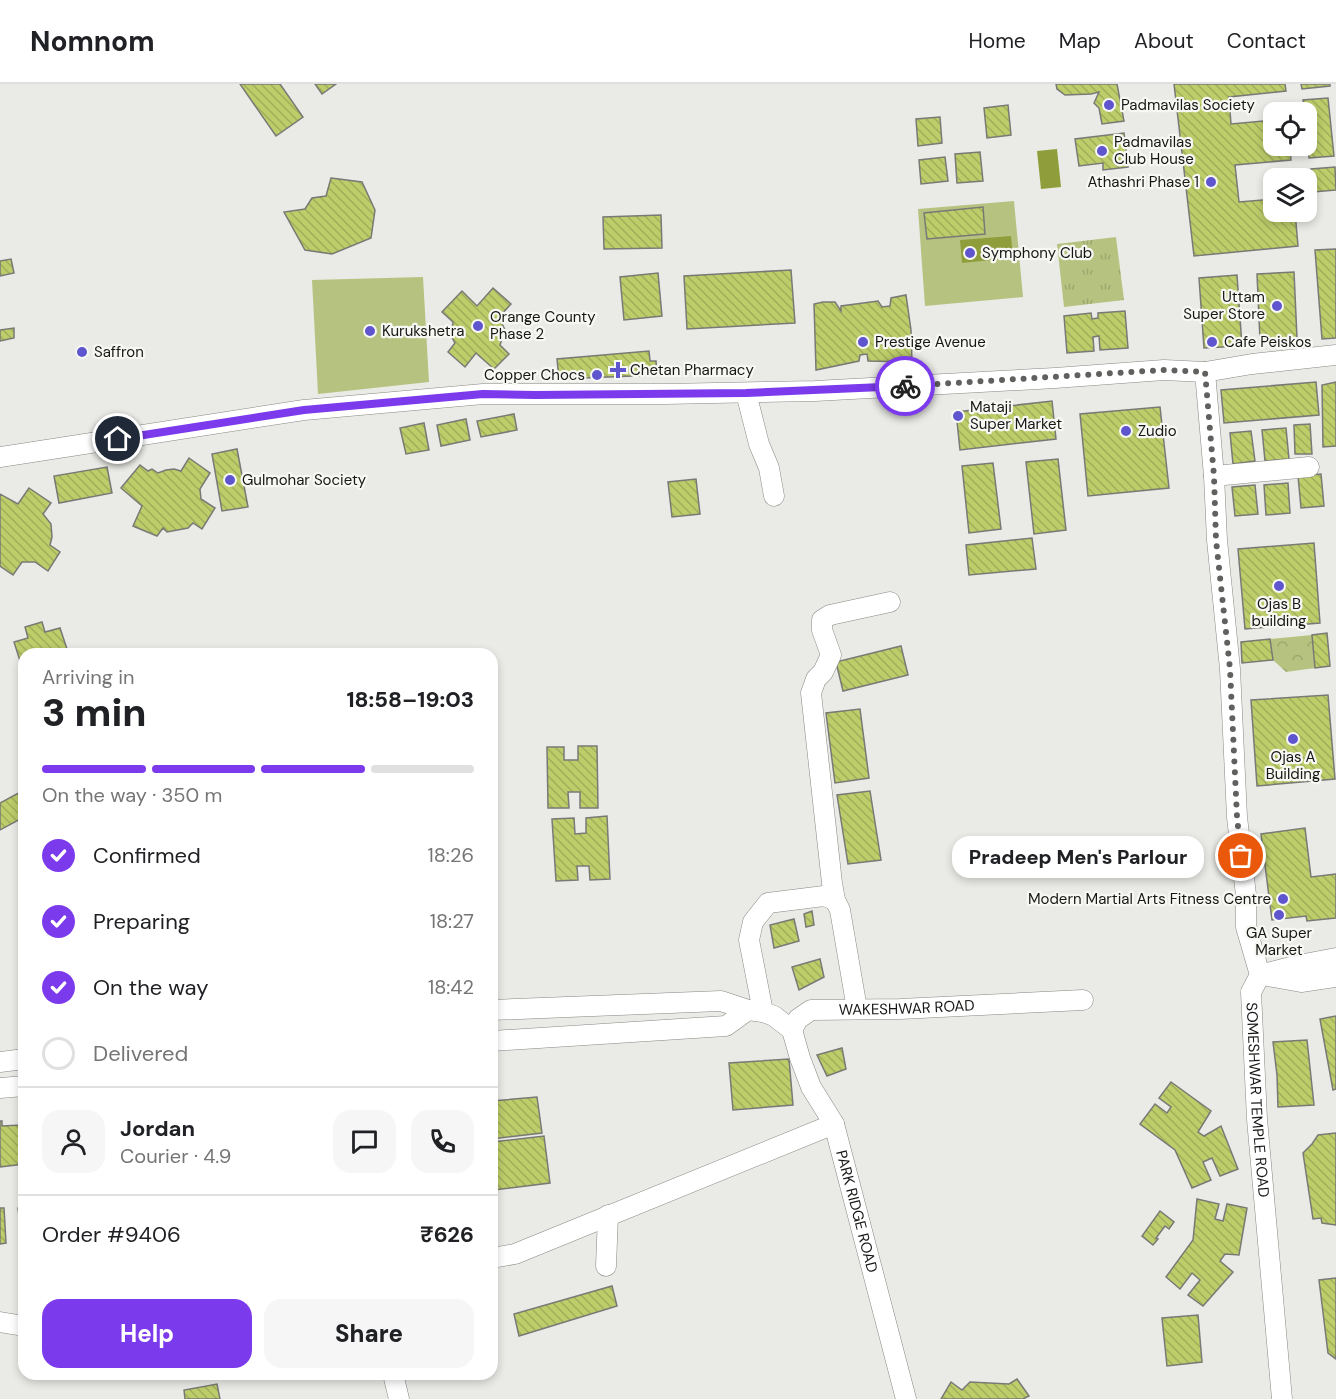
<!DOCTYPE html>
<meta charset="utf-8">
<style>
body{margin:0;font-family:"DM Sans",sans-serif;background:#f6f6f6;color:#202124;height:100vh;display:flex;flex-direction:column;font-size:22px;white-space:nowrap}
*{box-sizing:border-box;margin:0}
p{font-size:20px;color:#757577}
.icon{flex:none;width:33px;height:33px;fill:none;stroke:currentColor;stroke-width:2;stroke-linecap:round;stroke-linejoin:round}
.map{position:relative;flex:1;overflow:hidden}
.panel{position:absolute;left:18px;top:564px;width:480px;height:732px;display:flex;flex-direction:column;background:#fff;border-radius:18px;box-shadow:0 3px 9px #0003}
.panel>*{flex:none}
.buttons{position:absolute;left:1263px;top:18px;display:grid;gap:12px}
.buttons a{display:grid;place-items:center;width:54px;height:54px;border-radius:12px;background:#fff;box-shadow:0 3px 9px #0003;font-size:30px}
.pin{position:absolute;display:grid;place-items:center;width:51px;height:51px;color:#fff;margin:-26px;border:3px solid #fff;border-radius:50%;box-shadow:0 2px 6px #0007}
.courier{position:absolute;display:grid;place-items:center;width:60px;height:60px;margin:-30px;border:4px solid #7c3aed;border-radius:50%;background:#fff;color:#222;box-shadow:0 2px 8px #0007}
.bubble{position:absolute;height:42px;border-radius:18px;background:#fff;box-shadow:0 3px 9px #0003;font-size:20px;font-weight:800;line-height:42px;text-align:center}
.summary em{font-style:normal;font-weight:800}
.summary div{display:flex;flex-direction:column-reverse}
.summary{display:flex;align-items:center;justify-content:space-between;height:102px;padding:0 24px}
h1{font-size:39px;font-weight:800;line-height:45px}
.bar{display:grid;grid-template-columns:repeat(4,1fr);gap:9px 6px;align-content:center;height:72px;padding:0 24px}
.bar i{height:8px;border-radius:4px;background:#e0e0e0}
.bar .current{background:#7c3aed}
.bar p{grid-column:span 4}
.line{display:flex;align-items:center;gap:15px;padding:0 24px;border-top:2px solid #e0e0e0}
.line div{flex:1}
.round{display:grid;place-items:center;flex:none;width:63px;height:63px;border-radius:18px;background:#f6f6f6}
ol{padding:0 24px;list-style:none}
li{display:flex;align-items:center;gap:18px;height:66px}
li p{margin-inline-start:auto}
li .icon{padding:6px;border-radius:50%;background:#7c3aed;color:#fff;stroke-width:4}
li:last-child{color:#757577}
li i{width:33px;height:33px;border:3px solid #e0e0e0;border-radius:50%}
.button{display:flex;gap:12px;margin-top:auto;padding:12px 24px}
.button a{flex:1;height:69px;border-radius:18px;background:#7c3aed;color:#fff;font-size:24px;font-weight:800;line-height:69px;text-align:center}
.button a+a{background:#f6f6f6;color:#202124}
header{display:flex;align-items:center;gap:36px;box-sizing:border-box;height:84px;padding:0 30px;background:#fff;border-bottom:2px solid #e0e0e0}
header strong{font-size:28px}
nav{display:flex;gap:33px;margin-inline-start:auto;font-size:21px}
.map>svg:first-child{display:block}
.grass{fill:url(#grass-tufts)}
.park{fill:url(#park-crowns)}
.pitch{fill:#b6c380}
.water{fill:#8f9e3b}
.building{fill:url(#building-back-hatch);stroke:#797975;stroke-width:1.5}
.lines{fill:none;stroke-linecap:round;stroke-linejoin:round}
.minor-casing{stroke:#878884;stroke-width:21}
.minor{stroke:#fff;stroke-width:20}
.done{stroke:#60615e;stroke-width:6;stroke-dasharray:0 10.8}
.route{stroke:#7c3aed;stroke-width:8}
.poi-dot{fill:#5f55ce;stroke:#f7f8f3;stroke-width:2}
.labels{text-anchor:middle;dominant-baseline:central;stroke-width:4.5;stroke-linejoin:round;paint-order:stroke}
.poi-label{font-size:15px;fill:#161614;stroke:#f7f8f3;text-anchor:start}
.street-label{font-size:15px;fill:#161614;stroke:#f7f8f3}
</style>
<header>
<strong>Nomnom</strong>
<nav><a>Home</a><a>Map</a><a>About</a><a>Contact</a></nav>
</header>
<div class="map">
<svg width="1336" height="1315" viewBox="0 0 1336 1315">
<defs>
<pattern id="grass-tufts" width="24" height="20" patternUnits="userSpaceOnUse" patternTransform="scale(1.5)"><rect width="24" height="20" fill="#b6c380"/><path d="M3 7l-1-3M5 7V3M7 7l1-3M15 17l-1-3M17 17v-4M19 17l1-3" fill="none" stroke="#9ca76e"/></pattern>
<pattern id="park-crowns" width="20" height="18" patternUnits="userSpaceOnUse" patternTransform="scale(1.5)"><rect width="20" height="18" fill="#b6c380"/><path d="M2 6a3 3 0 1 1 6 0M12 15a3 3 0 1 1 6 0" fill="none" stroke="#9ca76e"/></pattern>
<pattern id="building-back-hatch" width="6" height="6" patternUnits="userSpaceOnUse" patternTransform="scale(1.5)"><rect width="6" height="6" fill="#bccd6a"/><path d="M-1 5l2 2M0 0l6 6M5-1l2 2" fill="none" stroke="#a1af5b"/></pattern>
</defs>
<rect width="100%" height="100%" fill="#eaebe6"/>
<polygon class="grass" points="1116,153 1124,216 1064,223 1057,160"/>
<polygon class="park" points="1312,551 1315,584 1286,588 1273,576 1270,555"/>
<g class="pitch">
<polygon points="1014,117 1023,213 925,222 918,125"/>
<polygon points="423,193 429,298 318,310 312,196"/>
</g>
<g class="water">
<polygon points="1057,65 1061,103 1041,105 1037,67"/>
<polygon points="1011,152 1013,174 962,179 960,156"/>
</g>
<g class="building">
<polygon points="240,0 280,0 303,33 276,52"/>
<polygon points="315,0 336,0 322,10"/>
<polygon points="1056,0 1117,0 1124,37 1102,40 1099,24 1094,19 1099,8 1091,10 1065,11 1057,5"/>
<polygon points="1174,0 1285,0 1286,7 1229,13 1231,40 1274,36 1274,62 1290,62 1291,76 1235,81 1239,118 1274,115 1274,128 1295,128 1298,162 1194,172"/>
<polygon points="1301,0 1330,0 1330,2 1302,5"/>
<polygon points="1328,14 1334,72 1309,74 1306,47 1306,28 1305,28 1303,16"/>
<polygon points="1008,21 1011,51 987,54 984,24"/>
<polygon points="940,33 942,59 918,62 916,35"/>
<polygon points="1124,49 1128,83 1103,86 1103,79 1079,82 1075,55"/>
<polygon points="980,68 983,97 957,99 955,70"/>
<polygon points="945,73 948,97 921,100 919,76"/>
<polygon points="1335,83 1336,106 1313,108 1311,85"/>
<polygon points="331,94 362,98 375,126 371,154 332,170 305,166 284,128 305,125 312,114 326,112"/>
<polygon points="983,123 985,150 927,155 924,129"/>
<polygon points="661,131 662,164 604,165 603,133"/>
<polygon points="1336,165 1336,254 1322,255 1315,166"/>
<polygon points="11,175 14,189 0,192 0,177"/>
<polygon points="791,186 795,239 687,245 684,192"/>
<polygon points="1294,188 1297,254 1260,256 1257,190"/>
<polygon points="658,189 662,232 624,236 620,193"/>
<polygon points="1237,191 1242,262 1204,264 1199,194"/>
<polygon points="493,204 511,220 499,233 505,246 500,261 509,270 494,285 476,269 465,283 448,268 455,259 451,252 453,238 442,228 462,207 477,222"/>
<polygon points="906,211 911,246 912,278 868,277 867,270 860,271 859,277 816,286 814,220 823,218 835,218 841,227 841,222 878,217 882,223 890,222 891,214"/>
<polygon points="1125,227 1128,264 1100,266 1099,252 1093,253 1094,267 1067,269 1064,232 1091,229 1092,235 1098,234 1098,229"/>
<polygon points="14,244 14,254 0,257 0,246"/>
<polygon points="649,267 650,277 656,277 657,291 559,295 557,275"/>
<polygon points="1316,298 1319,331 1224,339 1221,306"/>
<polygon points="1336,298 1336,362 1323,363 1322,301"/>
<polygon points="1052,317 1056,355 960,366 956,328"/>
<polygon points="1160,323 1169,404 1088,412 1080,330"/>
<polygon points="514,330 517,346 481,353 477,337"/>
<polygon points="466,335 470,356 441,362 437,341"/>
<polygon points="424,339 429,366 406,370 400,344"/>
<polygon points="1310,340 1312,370 1295,370 1294,341"/>
<polygon points="1286,344 1289,375 1265,377 1262,346"/>
<polygon points="1251,347 1255,377 1233,380 1230,349"/>
<polygon points="237,365 248,423 222,427 212,370"/>
<polygon points="189,374 210,389 200,405 201,415 215,424 202,445 193,439 188,444 167,448 163,444 157,452 133,442 142,422 121,404 140,381 148,387 152,385 158,389 166,386 174,385 181,387"/>
<polygon points="1058,375 1066,446 1034,450 1026,378"/>
<polygon points="993,379 1001,445 969,449 962,382"/>
<polygon points="107,383 112,409 59,419 54,392"/>
<polygon points="1321,390 1324,422 1301,424 1298,392"/>
<polygon points="696,395 700,430 672,433 668,398"/>
<polygon points="1288,399 1290,429 1266,431 1264,401"/>
<polygon points="1255,401 1258,430 1235,432 1232,403"/>
<polygon points="29,404 51,419 43,430 51,440 52,453 50,461 60,468 48,487 35,478 22,478 13,491 0,482 0,410 18,420"/>
<polygon points="1032,454 1036,485 969,491 966,461"/>
<polygon points="1314,459 1320,539 1245,545 1238,465"/>
<polygon points="42,538 45,548 60,544 68,568 62,570 24,570 24,582 22,583 14,558 28,554 25,543"/>
<polygon points="1327,549 1330,582 1315,584 1312,551"/>
<polygon points="1270,555 1273,576 1242,579 1241,558"/>
<polygon points="901,562 908,591 843,607 836,578"/>
<polygon points="1328,611 1335,695 1257,702 1251,616"/>
<polygon points="860,625 869,694 835,699 826,629"/>
<polygon points="578,662 597,662 598,724 580,724 580,708 568,708 569,724 548,724 547,663 564,663 564,676 578,676"/>
<polygon points="24,706 24,733 0,746 0,719"/>
<polygon points="870,707 881,776 848,780 837,711"/>
<polygon points="607,732 610,795 590,796 589,782 577,782 578,796 556,797 552,735 574,734 575,750 586,749 586,734"/>
<polygon points="1305,744 1311,793 1336,790 1336,834 1307,837 1306,832 1272,836 1261,750"/>
<polygon points="812,827 814,841 806,843 804,830"/>
<polygon points="794,835 799,857 774,864 770,841"/>
<polygon points="820,875 824,893 799,906 792,883"/>
<polygon points="1336,932 1336,1005 1333,1006 1320,935"/>
<polygon points="1307,956 1314,1021 1278,1023 1277,991 1273,958"/>
<polygon points="842,964 846,985 827,992 817,971"/>
<polygon points="789,975 793,1021 733,1026 729,979"/>
<polygon points="1171,998 1211,1027 1198,1048 1204,1052 1221,1042 1238,1085 1220,1092 1212,1074 1203,1078 1211,1096 1192,1104 1175,1066 1140,1040 1155,1020 1167,1029 1171,1023 1159,1014"/>
<polygon points="537,1013 542,1049 492,1055 492,1017"/>
<polygon points="0,1037 2,1037 2,1042 21,1041 24,1080 0,1083"/>
<polygon points="1336,1049 1336,1141 1322,1139 1321,1134 1313,1135 1303,1069 1312,1060 1318,1051"/>
<polygon points="544,1052 550,1099 494,1106 492,1086 492,1058"/>
<polygon points="1197,1115 1219,1120 1215,1135 1223,1137 1227,1120 1247,1124 1239,1171 1225,1170 1220,1177 1233,1188 1203,1222 1188,1211 1200,1196 1192,1189 1180,1205 1166,1193 1193,1156"/>
<polygon points="24,1123 24,1155 22,1155 18,1124"/>
<polygon points="0,1124 4,1124 6,1159 0,1160"/>
<polygon points="1160,1127 1174,1138 1169,1145 1165,1142 1156,1154 1158,1155 1153,1161 1142,1152"/>
<polygon points="1336,1194 1336,1275 1328,1269 1319,1196"/>
<polygon points="612,1202 617,1222 519,1252 514,1230"/>
<polygon points="1198,1231 1202,1278 1167,1282 1162,1234"/>
<polygon points="1017,1295 1029,1312 1023,1315 941,1315 951,1298 962,1306 970,1298 1009,1300"/>
<polygon points="217,1300 220,1315 185,1315 184,1306"/>
</g>
<g class="lines">
<g class="minor-casing">
<g id="minor">
<path id="s1" d="M1205 288 1214 392 1217 456 1230 585 1237 733 1246 811V843L1260 891 1251 908 1257 1035 1282 1315"/>
<polyline points="746,309 759,360 769,384 774,412"/>
<polyline points="0,373 304,326 483,310 665,310 815,307 1055,294 1164,286 1205,288 1252,280 1336,271"/>
<polyline points="1214,392 1309,383"/>
<polyline points="1260,891 1299,881 1336,874"/>
<polyline points="1268,892 1301,898 1336,893"/>
<polyline points="857,925 840,826 835,816 832,799 811,609 816,595 823,588 831,571 822,546 822,536 830,531 890,518"/>
<polyline points="492,926 721,917 748,926 763,928 774,932 792,946"/>
<polyline points="763,928 749,856 753,838 768,819 824,812 835,816"/>
<path id="s2" d="M792 946 800 974 811 1003 834 1040 906 1315"/>
<path id="s3" d="M792 946 798 935 811 926 900 925 1083 916"/>
<polyline points="492,957 726,942 748,926"/>
<polyline points="0,978 24,975"/>
<polyline points="0,1004 24,1002"/>
<polyline points="492,1174 515,1170 834,1040"/>
<polyline points="606,1182 608,1131"/>
<polyline points="0,1238 24,1242"/>
<polyline points="393,1290 399,1315"/>
</g>
</g>
<use href="#minor" class="minor"/>
</g>
<g class="lines">
<polyline class="done" points="905,302 1164,286 1205,288 1214,392 1216,456 1230,585 1237,733 1241,772"/>
<polyline class="route" points="118,355 304,326 483,310 535,311 746,309 905,302"/>
</g>
<g class="poi-dot">
<circle cx="1109" cy="21" r="6"/>
<circle cx="1102" cy="67" r="6"/>
<circle cx="1211" cy="98" r="6"/>
<circle cx="970" cy="169" r="6"/>
<circle cx="1277" cy="222" r="6"/>
<circle cx="478" cy="242" r="6"/>
<circle cx="370" cy="247" r="6"/>
<circle cx="863" cy="258" r="6"/>
<circle cx="1212" cy="258" r="6"/>
<circle cx="82" cy="268" r="6"/>
<path d="M615 277h6v6h6v6h-6v6h-6v-6h-6v-6h6z"/>
<circle cx="597" cy="291" r="6"/>
<circle cx="958" cy="332" r="6"/>
<circle cx="1126" cy="347" r="6"/>
<circle cx="230" cy="396" r="6"/>
<circle cx="1279" cy="502" r="6"/>
<circle cx="1293" cy="655" r="6"/>
<circle cx="1283" cy="815" r="6"/>
<circle cx="1279" cy="831" r="6"/>
</g>
<g class="labels">
<g class="poi-label">
<text x="1121" y="21">Padmavilas Society</text>
<text x="1114" y="58">Padmavilas<tspan x="1114" dy="17">Club House</tspan></text>
<text x="1199" y="98" text-anchor="end">Athashri Phase 1</text>
<text x="982" y="169">Symphony Club</text>
<text x="1265" y="213" text-anchor="end">Uttam<tspan x="1265" dy="17">Super Store</tspan></text>
<text x="490" y="233">Orange County<tspan x="490" dy="17">Phase 2</tspan></text>
<text x="382" y="247">Kurukshetra</text>
<text x="875" y="258">Prestige Avenue</text>
<text x="1224" y="258">Cafe Peiskos</text>
<text x="94" y="268">Saffron</text>
<text x="630" y="286">Chetan Pharmacy</text>
<text x="585" y="291" text-anchor="end">Copper Chocs</text>
<text x="970" y="323">Mataji<tspan x="970" dy="17">Super Market</tspan></text>
<text x="1138" y="347">Zudio</text>
<text x="242" y="396">Gulmohar Society</text>
<text x="1279" y="520" text-anchor="middle">Ojas B<tspan x="1279" dy="17">building</tspan></text>
<text x="1293" y="673" text-anchor="middle">Ojas A<tspan x="1293" dy="17">Building</tspan></text>
<text x="1271" y="815" text-anchor="end">Modern Martial Arts Fitness Centre</text>
<text x="1279" y="849" text-anchor="middle">GA Super<tspan x="1279" dy="17">Market</tspan></text>
</g>
<g class="street-label">
<text stroke="none"><textPath href="#s3" startOffset="124">WAKESHWAR ROAD</textPath></text>
<text stroke="none"><textPath href="#s1" startOffset="734">SOMESHWAR TEMPLE ROAD</textPath></text>
<text stroke="none"><textPath href="#s2" startOffset="194">PARK RIDGE ROAD</textPath></text>
</g>
</g>
</svg>
<div class="buttons">
<a><svg class="icon" aria-label="locate" viewBox="0 0 24 24"><circle cx="12" cy="12" r="6"/><path d="M12 2v4M12 18v4M2 12h4M18 12h4"/></svg></a>
<a><svg class="icon" aria-label="layers" viewBox="0 0 24 24"><path d="M12 4l9 5-9 5-9-5zM3 14l9 5 9-5"/></svg></a>
</div>
<div class="pin" style="left:1241px;top:772px;background:#ea580c"><svg class="icon" aria-label="bag" viewBox="0 0 24 24"><path d="M5 8h14l-1 12H6zM9 8a3 3 0 0 1 6 0"/></svg></div>
<div class="pin" style="left:118px;top:355px;background:#1f2937"><svg class="icon" aria-label="home" viewBox="0 0 24 24"><path d="M3 11l9-7 9 7M6 9v11h12V9"/></svg></div>
<div class="courier" style="left:905px;top:302px"><svg class="icon" aria-label="bike" viewBox="0 0 24 24"><circle cx="6" cy="16" r="4"/><circle cx="18" cy="16" r="4"/><path d="M6 16l4-8h5l3 8M10 8l3 8H6M13 5h3"/></svg></div>
<div class="bubble" style="left:952px;top:752px;width:252px">Pradeep Men's Parlour</div>
<section class="panel">
<div class="summary"><div><h1>3 min</h1><p>Arriving in</p></div><em>18:58–19:03</em></div>
<div class="bar"><i class="current"></i><i class="current"></i><i class="current"></i><i></i><p>On the way · 350 m</p></div>
<ol>
<li><svg class="icon" aria-label="check" viewBox="0 0 24 24"><path d="M5 12l5 5 9-10"/></svg>Confirmed<p>18:26</p></li>
<li><svg class="icon" aria-label="check" viewBox="0 0 24 24"><path d="M5 12l5 5 9-10"/></svg>Preparing<p>18:27</p></li>
<li><svg class="icon" aria-label="check" viewBox="0 0 24 24"><path d="M5 12l5 5 9-10"/></svg>On the way<p>18:42</p></li>
<li><i></i>Delivered</li>
</ol>
<div class="line" style="height:108px"><a class="round"><svg class="icon" aria-label="person" viewBox="0 0 24 24"><circle cx="12" cy="8" r="4"/><path d="M4 21q1-7 8-7t8 7"/></svg></a><div><b>Jordan</b><p>Courier · 4.9</p></div><a class="round"><svg class="icon" aria-label="chat" viewBox="0 0 24 24"><path d="M4 5h16v11H9l-5 4z"/></svg></a><a class="round"><svg class="icon" aria-label="phone" viewBox="0 0 24 24"><path d="M5 4h4l2 5-3 2q2 4 5 5l2-3 5 2v4C11 20 4 13 5 4z"/></svg></a></div>
<div class="line" style="height:78px"><div>Order #9406</div><b>₹626</b></div>
<div class="button"><a>Help</a><a>Share</a></div>
</section>
</div>
